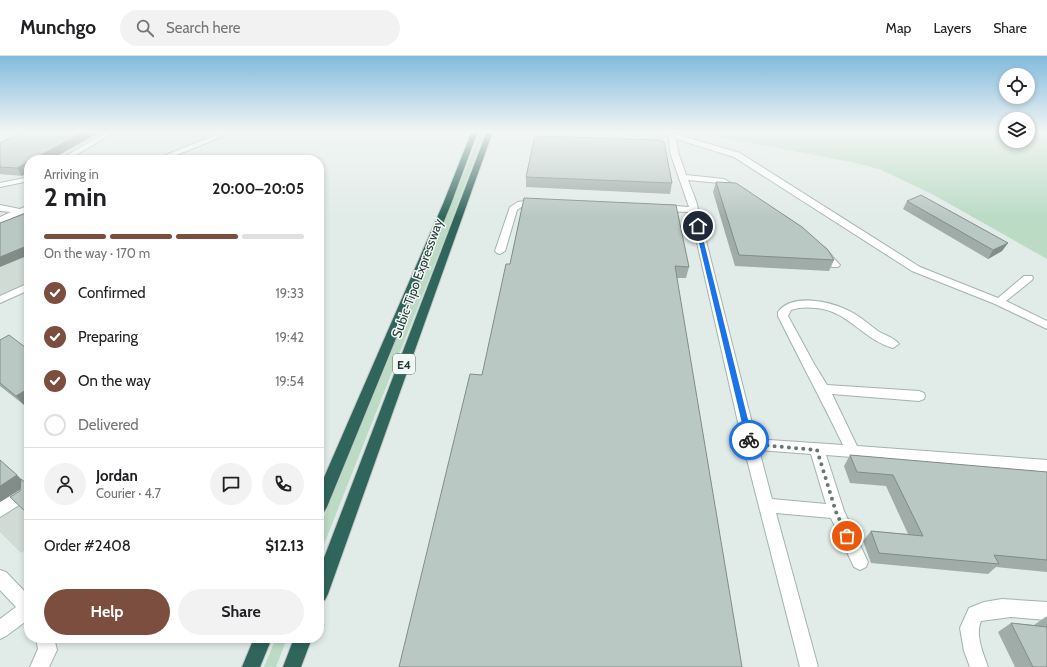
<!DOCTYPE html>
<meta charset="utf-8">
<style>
body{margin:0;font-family:Cabin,sans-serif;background:#f2f2f2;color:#202124;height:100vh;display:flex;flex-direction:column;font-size:15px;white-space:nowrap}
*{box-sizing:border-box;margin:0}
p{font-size:13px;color:#757577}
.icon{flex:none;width:22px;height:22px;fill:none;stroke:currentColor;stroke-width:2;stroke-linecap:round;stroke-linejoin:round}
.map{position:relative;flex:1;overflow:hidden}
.details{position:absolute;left:24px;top:99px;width:300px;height:488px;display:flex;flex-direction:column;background:#fff;border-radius:16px;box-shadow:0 2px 6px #0003}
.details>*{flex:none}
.buttons{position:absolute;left:999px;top:12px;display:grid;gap:8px}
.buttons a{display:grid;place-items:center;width:36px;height:36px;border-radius:50%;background:#fff;box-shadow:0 2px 6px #0003;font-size:20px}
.pin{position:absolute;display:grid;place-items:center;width:34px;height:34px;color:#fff;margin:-17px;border:2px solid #fff;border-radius:50%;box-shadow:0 1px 4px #0007}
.courier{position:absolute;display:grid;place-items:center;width:40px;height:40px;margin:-20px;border:3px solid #1a73e8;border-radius:50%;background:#fff;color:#222;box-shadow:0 1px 5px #0007}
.head em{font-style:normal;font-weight:700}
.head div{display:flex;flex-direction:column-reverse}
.head{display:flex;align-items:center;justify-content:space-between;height:68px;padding:0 20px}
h1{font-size:26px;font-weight:700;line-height:30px}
.bar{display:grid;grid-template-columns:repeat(4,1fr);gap:6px 4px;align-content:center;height:48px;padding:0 20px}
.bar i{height:5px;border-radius:3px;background:#e0e0e0}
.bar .active{background:#7b4e3f}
.bar p{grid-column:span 4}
.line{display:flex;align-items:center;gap:10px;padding:0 20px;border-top:1px solid #e0e0e0}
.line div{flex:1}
.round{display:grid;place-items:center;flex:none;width:42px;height:42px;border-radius:21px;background:#f2f2f2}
ol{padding:0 20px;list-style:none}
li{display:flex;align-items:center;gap:12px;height:44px}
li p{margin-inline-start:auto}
li .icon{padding:4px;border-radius:50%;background:#7b4e3f;color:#fff;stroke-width:4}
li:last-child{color:#757577}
li i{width:22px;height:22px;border:2px solid #e0e0e0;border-radius:50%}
.button{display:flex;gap:8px;margin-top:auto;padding:8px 20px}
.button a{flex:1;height:46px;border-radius:24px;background:#7b4e3f;color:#fff;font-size:16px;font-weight:700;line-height:46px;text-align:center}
.button a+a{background:#f2f2f2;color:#202124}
header{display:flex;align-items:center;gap:24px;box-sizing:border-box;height:56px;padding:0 20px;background:#fff;border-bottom:1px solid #e0e0e0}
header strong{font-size:19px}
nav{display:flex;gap:22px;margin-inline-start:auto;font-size:14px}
.search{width:280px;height:36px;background:#f2f2f2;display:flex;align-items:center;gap:10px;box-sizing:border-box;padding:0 14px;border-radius:22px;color:#757577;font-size:15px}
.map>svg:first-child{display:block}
.built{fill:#d0dbd6}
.green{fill:#bbdbc5}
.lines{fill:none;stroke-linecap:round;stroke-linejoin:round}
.minor-casing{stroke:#a4b3ae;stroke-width:2}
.highway-casing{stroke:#c1c8c6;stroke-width:2}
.minor{fill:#fff;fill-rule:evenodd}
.highway{fill:#30655c;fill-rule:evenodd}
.wall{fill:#a0aca8}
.shaded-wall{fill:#828c88}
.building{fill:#bac8c3;stroke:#828c88}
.route{fill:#1a73e8}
.done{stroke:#657973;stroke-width:4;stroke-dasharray:0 7.2}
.labels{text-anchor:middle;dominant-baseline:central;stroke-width:3;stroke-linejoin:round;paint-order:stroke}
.shield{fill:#f2f8f5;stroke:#60746f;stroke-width:1}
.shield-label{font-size:12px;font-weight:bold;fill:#223b35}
.street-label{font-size:13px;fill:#223b35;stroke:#f2f8f5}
</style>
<header>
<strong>Munchgo</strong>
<div class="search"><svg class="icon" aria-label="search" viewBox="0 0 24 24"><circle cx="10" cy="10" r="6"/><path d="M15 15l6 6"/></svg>Search here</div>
<nav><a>Map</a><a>Layers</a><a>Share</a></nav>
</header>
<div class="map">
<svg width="1047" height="611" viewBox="0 0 1047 611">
<rect width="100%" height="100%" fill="#e1ebe7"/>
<g class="built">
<polygon points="29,164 29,227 0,240 0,176"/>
<polygon points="29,430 29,491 21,497 0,476 0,448"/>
</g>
<g class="green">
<polygon points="481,75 485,75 447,177 319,501 319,473"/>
<polygon points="688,75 1006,75 1006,85 1028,85 1028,75 1047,75 1047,203 932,138 879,113 851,106"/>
<polygon points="276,582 287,582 276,611 264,611"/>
</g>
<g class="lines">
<g class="minor-casing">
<g id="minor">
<polygon points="108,75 116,75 68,104 59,104"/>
<polygon points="226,75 236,75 164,104 153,104"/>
<path d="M654 75H665L740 97 920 211 998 242 1024 220H1032L1033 222 1032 224 1006 245 1047 265V273L995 248 912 215 734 101 676 83 678 96 686 119 724 123 741 133 737 135 719 127 688 124 696 145 756 383 843 389C822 345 799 303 778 260V256C791 237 830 245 847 254 859 259 868 268 878 275 884 279 895 282 899 288L893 292C863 284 849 255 816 252 807 251 799 251 791 254L788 260 813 306 827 329 919 335 924 337 925 340 924 343 919 345 832 338 857 390 1047 404V416L826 399 844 455 868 506 866 511 860 514 854 511 831 462 776 457 818 611H800L743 388 690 156 662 155 658 152 662 149 689 151 670 96 669 81ZM759 394 811 398 826 448 772 443Z"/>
<polygon points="620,77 654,86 655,88 651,90 618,80 618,78"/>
<polygon points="29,121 29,125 0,131 0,127"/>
<polygon points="538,143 542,146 541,148 523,150 517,154 505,195 500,198 497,197 495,195 510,151 518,146"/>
<polygon points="0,149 20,153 29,149 29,155 0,167 0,161 11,156 0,155"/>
<polygon points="822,191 825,192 838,207 840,209 838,211 832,211 819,196 819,192"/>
<polygon points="29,227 29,234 0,247 0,240"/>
<polygon points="29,429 29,443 0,461 0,446"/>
<polygon points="0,514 6,516 29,540 29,563 6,580 0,583 0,563 16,551 0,534"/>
<path d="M1002 543 1047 546V564L1011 561 981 565C975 579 983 597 988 611H970L964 595 960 572 969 552 984 546Z"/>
<polygon points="36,582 54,582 57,594 49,611 30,611 38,593"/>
</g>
</g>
<g class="highway-casing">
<g id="highway">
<polygon points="472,75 478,75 451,148 327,451 324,456 319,458 319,433 443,148"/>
<polygon points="487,75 493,75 328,538 325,544 319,546 319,515"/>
<polygon points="254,582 272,582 260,611 242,611"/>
<polygon points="294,582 312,582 301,611 283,611"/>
</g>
</g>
<use href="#minor" class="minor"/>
<use href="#highway" class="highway"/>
</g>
<g class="wall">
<polygon points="24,75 22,120 0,118 0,87"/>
<polygon points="526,121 672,127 670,138 526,131"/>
<polygon points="716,126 834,204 829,215 735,210 713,136"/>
<polygon points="524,142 689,211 686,222 677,222 482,319 510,208"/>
<polygon points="907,145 1008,187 1002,195 988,203 903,153"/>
<polygon points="0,284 24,349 0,330"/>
<polygon points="850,399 1047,416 1047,516 996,511 988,518 871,507 863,485 871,475 908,478 886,430 850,427 844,410"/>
<polygon points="1047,560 1047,611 1015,611 998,576 1011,567 1034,569"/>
</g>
<g class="shaded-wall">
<polygon points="85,75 102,75 50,104 32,104"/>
<polygon points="29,105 29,116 22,120 17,112"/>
<polygon points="1008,187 1002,195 988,203 993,194"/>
<polygon points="29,189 29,199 0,211 0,201"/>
<polygon points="29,332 29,346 24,349 16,340"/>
<polygon points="17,419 27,429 0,446 0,430"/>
</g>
<g class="building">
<polygon points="24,75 85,75 32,104 29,104 29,105 17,112 0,111 0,87"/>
<polygon points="535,80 659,84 664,86 672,127 526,121"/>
<polygon points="716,126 736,127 802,171 828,194 834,204 739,199"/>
<polygon points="921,139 1008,187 993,194 907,145"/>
<polygon points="524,142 676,149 689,211 675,210 742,611 399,611 470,318 482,319 506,208 510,208"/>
<polygon points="29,156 29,189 0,201 0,167"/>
<polygon points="9,279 29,294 29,332 16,340 0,327 0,284"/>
<polygon points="850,399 1047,416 1047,504 994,499 999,508 879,497 871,475 923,480 893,419 857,416"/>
<polygon points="0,404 17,419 0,430"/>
<polygon points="21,423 27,428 29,427 29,459 10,441 20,435"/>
<polygon points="1011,567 1047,571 1047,611 1033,611"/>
</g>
<linearGradient id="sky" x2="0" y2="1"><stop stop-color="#83badd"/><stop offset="0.47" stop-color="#f2f6f4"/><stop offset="1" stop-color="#f2f6f4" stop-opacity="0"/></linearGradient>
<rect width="1047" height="161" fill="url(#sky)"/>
<polygon class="route" points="698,168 700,170 753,384 749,387 746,384 695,170"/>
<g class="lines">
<polyline class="done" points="749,384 750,388 817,394 836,456 847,480"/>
</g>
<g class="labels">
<rect class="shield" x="393" y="298" width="22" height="20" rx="3"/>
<g class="shield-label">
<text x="404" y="308">E4</text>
</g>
<g class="street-label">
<text transform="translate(417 222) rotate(-70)">Subic-Tipo Expressway</text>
</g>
</g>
</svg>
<div class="buttons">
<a><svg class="icon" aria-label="locate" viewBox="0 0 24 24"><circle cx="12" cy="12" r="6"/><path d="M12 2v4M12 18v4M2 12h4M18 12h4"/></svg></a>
<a><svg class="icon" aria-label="layers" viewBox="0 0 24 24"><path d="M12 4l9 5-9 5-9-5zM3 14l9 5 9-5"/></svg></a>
</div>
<div class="pin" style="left:847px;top:480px;background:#ea580c"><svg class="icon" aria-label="bag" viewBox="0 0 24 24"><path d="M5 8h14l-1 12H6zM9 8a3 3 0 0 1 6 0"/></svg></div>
<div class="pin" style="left:698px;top:170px;background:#1f2937"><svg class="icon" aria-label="home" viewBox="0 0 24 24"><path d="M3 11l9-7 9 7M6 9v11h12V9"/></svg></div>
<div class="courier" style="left:749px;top:384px"><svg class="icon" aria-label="bike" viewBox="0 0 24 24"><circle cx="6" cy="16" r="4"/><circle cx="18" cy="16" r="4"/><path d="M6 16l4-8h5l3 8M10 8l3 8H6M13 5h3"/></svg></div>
<section class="details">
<div class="head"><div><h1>2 min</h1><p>Arriving in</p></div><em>20:00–20:05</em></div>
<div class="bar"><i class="active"></i><i class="active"></i><i class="active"></i><i></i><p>On the way · 170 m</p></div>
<ol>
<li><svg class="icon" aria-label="check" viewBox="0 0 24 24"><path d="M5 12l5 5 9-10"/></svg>Confirmed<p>19:33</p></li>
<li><svg class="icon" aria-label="check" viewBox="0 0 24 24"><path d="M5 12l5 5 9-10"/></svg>Preparing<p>19:42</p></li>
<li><svg class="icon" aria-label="check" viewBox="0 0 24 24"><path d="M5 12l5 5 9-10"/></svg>On the way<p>19:54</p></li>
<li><i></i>Delivered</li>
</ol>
<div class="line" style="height:72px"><a class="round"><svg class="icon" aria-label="person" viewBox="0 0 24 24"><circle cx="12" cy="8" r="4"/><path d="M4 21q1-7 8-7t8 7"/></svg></a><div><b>Jordan</b><p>Courier · 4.7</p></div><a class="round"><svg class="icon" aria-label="chat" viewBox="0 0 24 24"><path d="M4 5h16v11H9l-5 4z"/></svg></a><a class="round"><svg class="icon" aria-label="phone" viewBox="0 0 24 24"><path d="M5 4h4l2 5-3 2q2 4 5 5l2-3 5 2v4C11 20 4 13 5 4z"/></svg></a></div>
<div class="line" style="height:52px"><div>Order #2408</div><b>$12.13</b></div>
<div class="button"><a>Help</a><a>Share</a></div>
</section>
</div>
